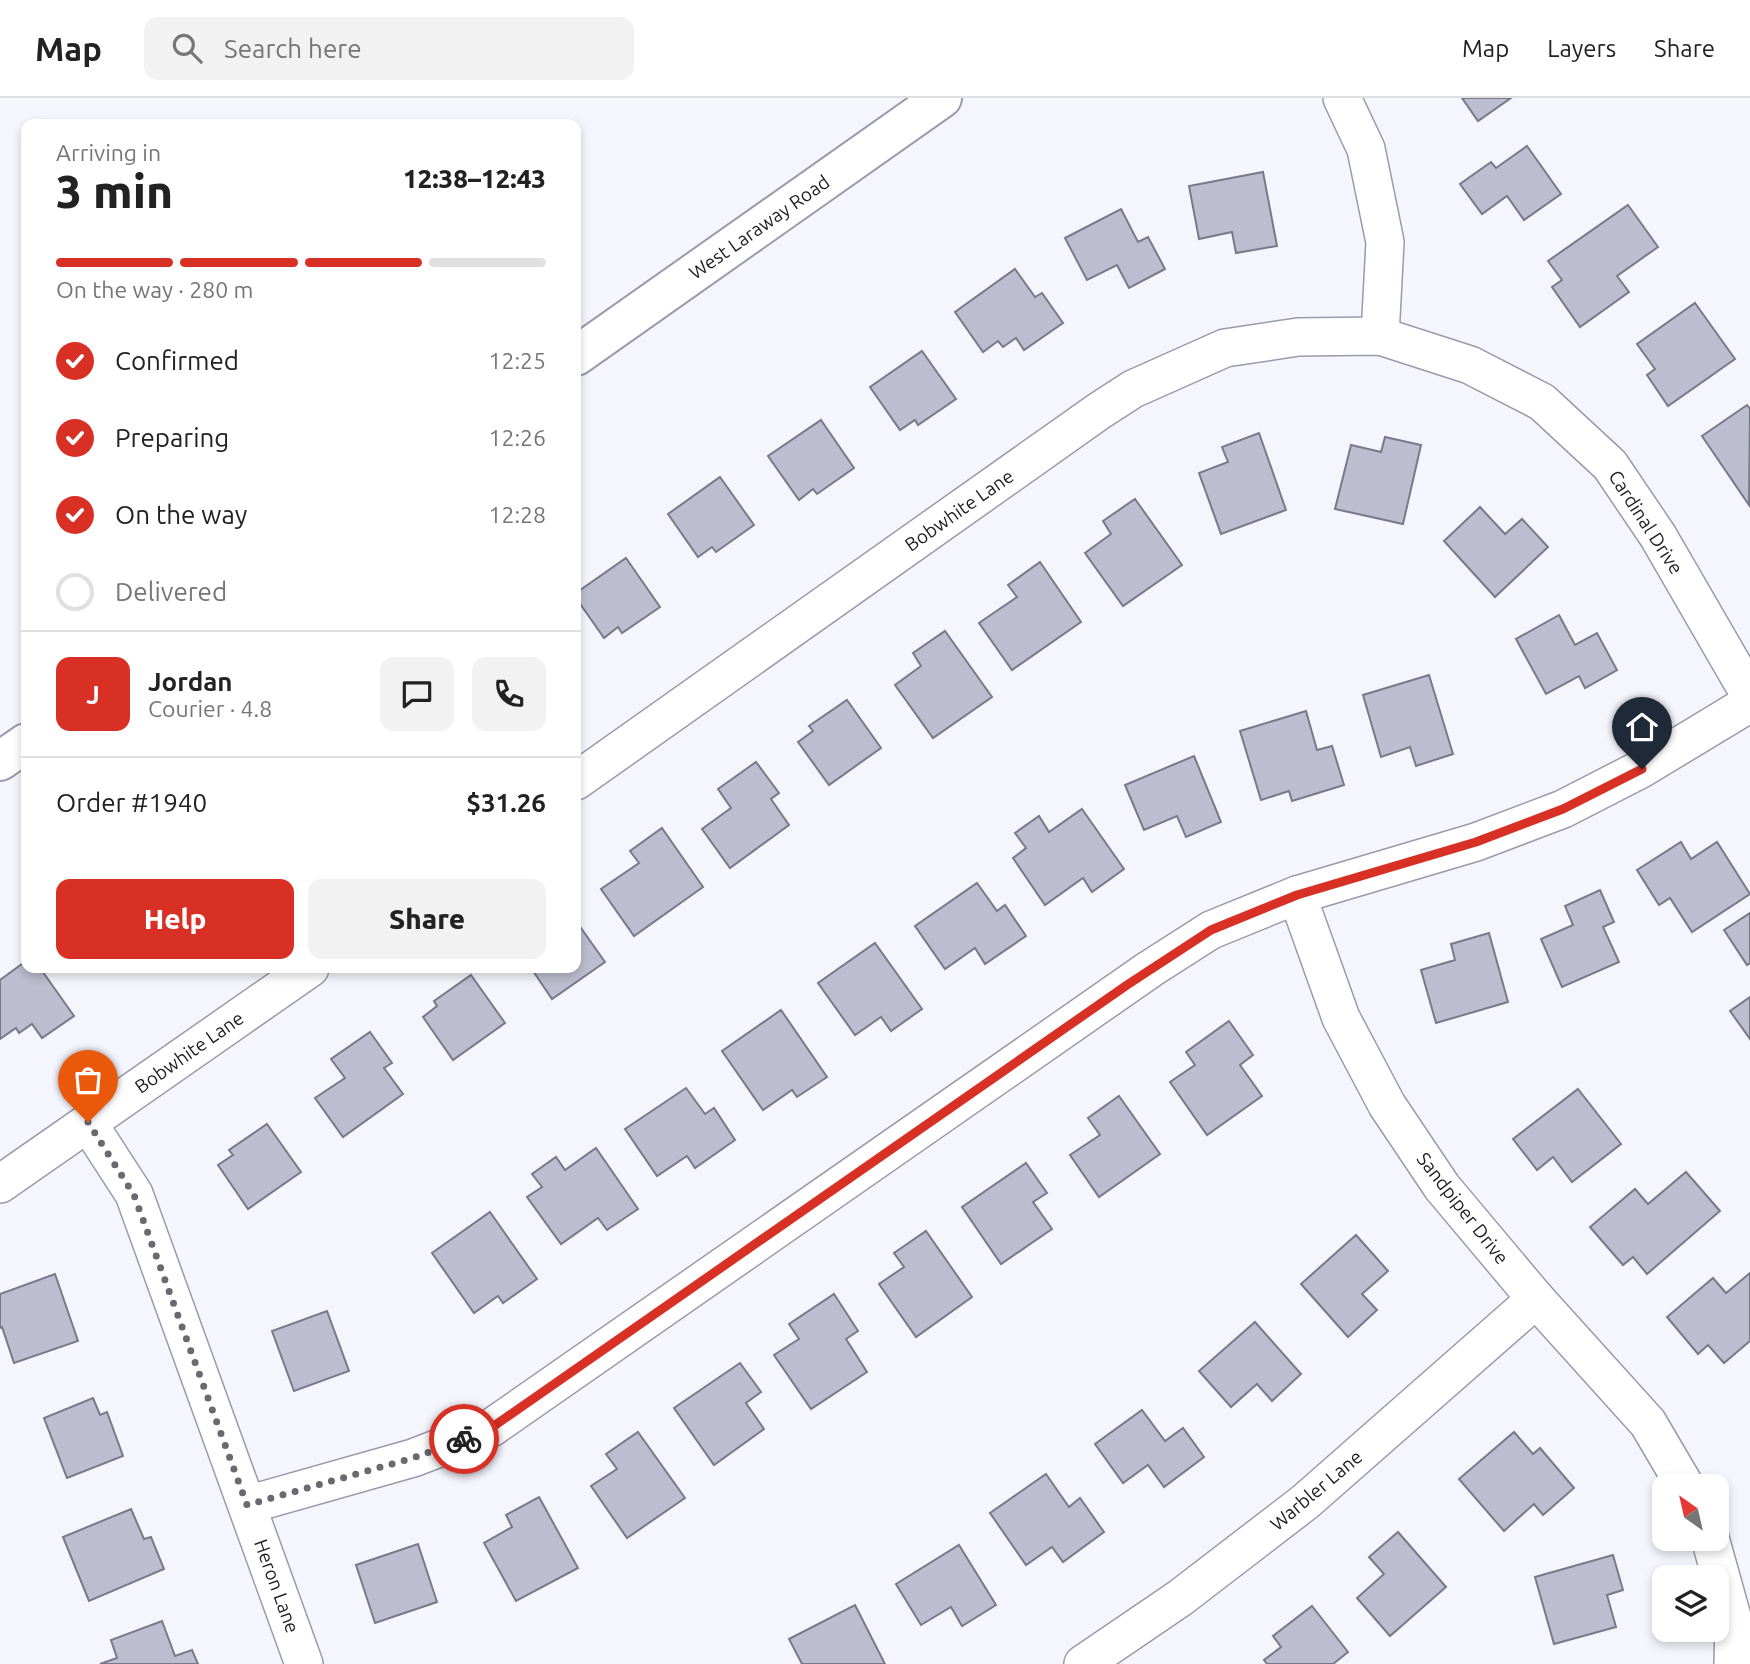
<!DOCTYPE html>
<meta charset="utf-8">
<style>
body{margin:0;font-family:Ubuntu,sans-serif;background:#f2f2f2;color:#222;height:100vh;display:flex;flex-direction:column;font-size:26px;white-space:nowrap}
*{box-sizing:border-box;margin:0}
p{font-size:23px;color:#767676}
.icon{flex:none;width:38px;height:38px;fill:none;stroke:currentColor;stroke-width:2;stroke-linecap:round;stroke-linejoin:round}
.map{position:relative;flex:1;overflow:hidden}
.sheet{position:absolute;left:21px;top:21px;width:560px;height:854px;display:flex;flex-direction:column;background:#fff;border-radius:14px;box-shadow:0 4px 10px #0003}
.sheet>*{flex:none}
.needle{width:46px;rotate:326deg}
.controls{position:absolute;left:1652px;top:1376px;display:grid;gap:14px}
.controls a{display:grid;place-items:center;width:77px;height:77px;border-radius:14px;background:#fff;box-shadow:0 4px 10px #0003;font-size:35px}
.pin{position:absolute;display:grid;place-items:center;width:60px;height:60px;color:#fff;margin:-72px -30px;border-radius:50% 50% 50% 0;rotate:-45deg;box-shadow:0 0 7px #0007}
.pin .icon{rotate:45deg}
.courier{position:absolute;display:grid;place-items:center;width:70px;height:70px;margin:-35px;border:5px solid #d93025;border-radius:50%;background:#fff;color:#222;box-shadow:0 2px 9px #0007}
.head em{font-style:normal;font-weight:800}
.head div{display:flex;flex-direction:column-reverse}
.head{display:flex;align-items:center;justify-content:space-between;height:119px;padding:0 35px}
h1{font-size:46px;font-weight:800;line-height:52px}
.bar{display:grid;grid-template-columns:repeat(4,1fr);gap:10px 7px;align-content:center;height:84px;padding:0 35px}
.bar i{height:9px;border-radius:5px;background:#e0e0e0}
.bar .active{background:#d93025}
.bar p{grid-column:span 4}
.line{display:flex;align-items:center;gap:18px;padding:0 35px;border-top:2px solid #e0e0e0}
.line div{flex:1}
.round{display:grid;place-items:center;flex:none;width:74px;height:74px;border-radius:14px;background:#f2f2f2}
ol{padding:0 35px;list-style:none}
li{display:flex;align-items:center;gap:21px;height:77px}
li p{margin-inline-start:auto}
li .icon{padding:7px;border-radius:50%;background:#d93025;color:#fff;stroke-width:4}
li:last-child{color:#767676}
li i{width:38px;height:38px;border:4px solid #e0e0e0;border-radius:50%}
.button{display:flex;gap:14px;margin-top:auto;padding:14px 35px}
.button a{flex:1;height:80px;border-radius:14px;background:#d93025;color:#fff;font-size:28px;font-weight:800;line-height:80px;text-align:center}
.button a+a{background:#f2f2f2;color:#222}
header{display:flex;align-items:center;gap:42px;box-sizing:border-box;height:98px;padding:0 35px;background:#fff;border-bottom:2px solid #e0e0e0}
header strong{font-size:33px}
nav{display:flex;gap:38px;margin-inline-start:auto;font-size:24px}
.search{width:490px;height:63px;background:#f2f2f2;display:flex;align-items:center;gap:18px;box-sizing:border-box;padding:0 24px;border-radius:14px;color:#767676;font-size:26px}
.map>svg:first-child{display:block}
.building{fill:#bcbecf;stroke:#787989;stroke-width:2}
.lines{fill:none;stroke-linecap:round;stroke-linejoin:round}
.minor-casing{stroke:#999aab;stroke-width:40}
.secondary-casing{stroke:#999aab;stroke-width:42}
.minor{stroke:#fff;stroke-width:37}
.secondary{stroke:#fff;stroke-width:38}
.done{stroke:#696970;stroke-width:7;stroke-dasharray:0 12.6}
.route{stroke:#d93025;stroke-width:9}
.labels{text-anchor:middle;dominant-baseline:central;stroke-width:7;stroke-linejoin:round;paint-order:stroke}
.street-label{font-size:19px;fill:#1d1d24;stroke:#fff}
</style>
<header>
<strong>Map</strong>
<div class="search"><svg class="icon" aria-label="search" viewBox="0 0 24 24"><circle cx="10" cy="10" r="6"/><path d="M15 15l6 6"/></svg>Search here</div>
<nav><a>Map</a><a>Layers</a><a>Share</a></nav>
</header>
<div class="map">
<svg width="1750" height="1566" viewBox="0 0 1750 1566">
<rect width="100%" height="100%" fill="#f5f6fd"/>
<g class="building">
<polygon points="1462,0 1511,0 1478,23"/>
<polygon points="1527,48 1561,96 1524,122 1507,98 1482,116 1460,86 1491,64 1496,70"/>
<polygon points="1263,74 1277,148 1236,155 1232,134 1199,141 1189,88"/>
<polygon points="1628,107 1658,149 1617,178 1629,194 1580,229 1552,189 1562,182 1548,163"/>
<polygon points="1121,111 1138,144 1148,139 1165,171 1129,190 1117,167 1087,182 1065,140"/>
<polygon points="1015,171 1035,199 1042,195 1063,225 1024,252 1016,240 1003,249 998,243 983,254 955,214"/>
<polygon points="1695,205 1735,261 1668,308 1647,277 1655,271 1637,246"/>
<polygon points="922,253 956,301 918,327 915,322 900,332 870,289"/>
<polygon points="1747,307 1750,311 1749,407 1702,338"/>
<polygon points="821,322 854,370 817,396 813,391 799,402 768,358"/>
<polygon points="1259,335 1286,412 1221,436 1199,375 1228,364 1222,349"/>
<polygon points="1385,339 1421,347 1403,426 1335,411 1351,347 1381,354"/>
<polygon points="720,379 754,427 716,454 712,449 698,459 668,416"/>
<polygon points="1135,401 1182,467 1123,508 1085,455 1111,436 1103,423"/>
<polygon points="1480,409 1505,436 1522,421 1548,449 1495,499 1444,443"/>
<polygon points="626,460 660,509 622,535 618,529 604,540 576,500 576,495"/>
<polygon points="1040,464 1081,524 1012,572 979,525 1017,499 1008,487"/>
<polygon points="1559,517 1575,547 1597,535 1617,572 1585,590 1579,578 1546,596 1516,541"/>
<polygon points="945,533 992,599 933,640 895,587 921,568 913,555"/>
<polygon points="1429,577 1453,656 1416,668 1410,649 1381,659 1363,597"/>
<polygon points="847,602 881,650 829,687 798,644 813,633 809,628"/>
<polygon points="1306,613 1317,652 1332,648 1344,687 1292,703 1289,693 1261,702 1240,633"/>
<polygon points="1194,658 1221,724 1186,739 1177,718 1144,732 1125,687"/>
<polygon points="756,664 779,695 771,701 789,727 730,770 702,731 731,710 718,691"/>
<polygon points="1082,711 1124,771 1092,794 1083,780 1045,807 1013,760 1026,750 1015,735 1039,718 1049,734"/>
<polygon points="662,730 703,789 634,838 601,791 639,765 630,753"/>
<polygon points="1681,744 1691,761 1717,744 1750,796 1692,834 1670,800 1659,807 1637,772"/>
<polygon points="977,785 997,813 1005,807 1026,838 985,866 975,850 945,871 915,828"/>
<polygon points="1600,792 1614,824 1603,829 1619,864 1562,889 1541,841 1573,827 1565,808"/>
<polygon points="1750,815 1750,865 1747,867 1724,832"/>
<polygon points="576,823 605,864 552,901 531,870 576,870"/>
<polygon points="1489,835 1508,904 1436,925 1421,872 1455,862 1451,846"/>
<polygon points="875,845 922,911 891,933 881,919 855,937 818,885"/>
<polygon points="26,863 26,870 40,870 74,918 42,940 32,926 19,935 16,930 0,941 0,882"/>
<polygon points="471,877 505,925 453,962 423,919 437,908 434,903"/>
<polygon points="1750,899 1750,941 1730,913"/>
<polygon points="781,912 827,979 797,999 792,992 763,1012 722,953"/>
<polygon points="1229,923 1253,957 1240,967 1262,998 1207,1037 1170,984 1195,967 1186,954"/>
<polygon points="370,934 392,965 384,970 403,996 343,1039 315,1000 345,980 331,961"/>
<polygon points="686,990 705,1016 714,1010 735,1042 695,1070 687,1058 657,1078 625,1031"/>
<polygon points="1578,991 1621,1046 1572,1084 1553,1059 1537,1072 1513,1041"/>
<polygon points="1119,998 1160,1056 1099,1099 1070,1057 1100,1037 1088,1020"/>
<polygon points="267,1026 301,1074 248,1111 218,1067 233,1057 229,1052"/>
<polygon points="596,1050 638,1111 607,1132 598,1120 561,1146 527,1099 542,1089 532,1076 556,1059 565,1072"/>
<polygon points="1026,1065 1047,1095 1033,1104 1052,1131 1001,1166 962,1109"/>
<polygon points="1686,1074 1720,1113 1647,1176 1633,1159 1623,1167 1590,1129 1635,1091 1648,1106"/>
<polygon points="490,1114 537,1181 503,1205 498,1198 474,1215 432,1155"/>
<polygon points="926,1133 972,1199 916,1239 879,1186 904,1169 894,1155"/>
<polygon points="1356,1137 1388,1173 1362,1196 1377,1212 1348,1239 1301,1186"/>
<polygon points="1750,1175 1750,1243 1724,1265 1708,1247 1698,1256 1667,1219 1713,1180 1726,1195"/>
<polygon points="55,1176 78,1243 14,1265 2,1229 0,1230 0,1196"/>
<polygon points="834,1196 858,1233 846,1241 867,1274 811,1311 774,1257 799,1241 789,1226"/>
<polygon points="327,1213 349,1273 294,1293 272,1233"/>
<polygon points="1255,1224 1301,1276 1272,1303 1257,1286 1231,1309 1199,1273"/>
<polygon points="740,1265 761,1294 746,1305 764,1331 714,1367 674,1310"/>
<polygon points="93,1300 100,1317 107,1314 123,1358 67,1380 44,1320"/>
<polygon points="1142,1312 1165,1343 1183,1330 1204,1359 1164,1389 1148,1367 1123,1385 1095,1346"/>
<polygon points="638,1334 685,1400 627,1440 591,1388 617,1371 606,1356"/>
<polygon points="1514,1334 1533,1356 1540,1350 1574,1390 1543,1417 1534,1406 1504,1433 1459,1381"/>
<polygon points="1046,1376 1069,1409 1080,1400 1104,1434 1063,1464 1052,1449 1026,1467 990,1415"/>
<polygon points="539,1399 578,1470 516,1503 484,1445 512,1429 506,1417"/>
<polygon points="131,1411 144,1441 151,1439 164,1471 89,1503 63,1439"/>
<polygon points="1398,1434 1446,1489 1390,1538 1357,1500 1384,1476 1369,1459"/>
<polygon points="418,1446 437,1504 375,1525 356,1467"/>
<polygon points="959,1447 996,1507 962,1528 951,1509 921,1527 896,1486"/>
<polygon points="1613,1457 1623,1492 1607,1497 1616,1529 1554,1546 1535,1479"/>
<polygon points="855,1507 885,1566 802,1566 789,1541"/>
<polygon points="1312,1508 1348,1554 1333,1566 1267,1566 1264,1562 1281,1549 1273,1538"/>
<polygon points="162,1523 175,1558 192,1552 198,1566 100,1566 117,1560 111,1542"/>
</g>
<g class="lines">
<g class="minor-casing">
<g id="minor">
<polyline points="1342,0 1366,51 1385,144 1380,238"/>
<polyline points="576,683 1099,313 1133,291 1225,250 1298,239 1380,238 1470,267 1542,304 1610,367 1658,438 1750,597"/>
<polyline points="1297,797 1341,920 1387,1007 1442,1089 1536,1201 1648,1325 1685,1388"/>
<polyline points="88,1025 134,1096 304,1566"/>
<polyline points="0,1086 310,870"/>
<polyline points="247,1407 413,1360 491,1330 1150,871 1211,832 1297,797 1476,744 1563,711 1641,671 1750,605"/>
<polyline points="1710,1440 1734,1526 1733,1566"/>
<polyline points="1083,1566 1180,1500 1305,1404 1536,1201"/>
</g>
</g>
<g class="secondary-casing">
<g id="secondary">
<polyline points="576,258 942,0"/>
<polyline points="0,663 26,645"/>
</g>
</g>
<use href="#minor" class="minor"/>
<use href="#secondary" class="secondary"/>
</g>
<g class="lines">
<polyline class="done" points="88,1024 134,1097 247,1407 413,1360 464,1341"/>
<polyline class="route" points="464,1341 491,1330 1127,887 1211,832 1233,823 1297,797 1476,744 1563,711 1642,671"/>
</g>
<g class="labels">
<g class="street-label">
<text transform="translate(759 129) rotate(-35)">West Laraway Road</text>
<text transform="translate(959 412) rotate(-35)">Bobwhite Lane</text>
<text transform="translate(1646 424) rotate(57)">Cardinal Drive</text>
<text transform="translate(189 954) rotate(-35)">Bobwhite Lane</text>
<text transform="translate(1463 1110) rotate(52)">Sandpiper Drive</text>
<text transform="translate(1316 1392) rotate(-40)">Warbler Lane</text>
<text transform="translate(277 1488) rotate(70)">Heron Lane</text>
</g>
</g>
</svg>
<div class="controls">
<a><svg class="needle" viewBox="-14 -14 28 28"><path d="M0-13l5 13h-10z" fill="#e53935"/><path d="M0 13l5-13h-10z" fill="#767676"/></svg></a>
<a><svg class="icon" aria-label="layers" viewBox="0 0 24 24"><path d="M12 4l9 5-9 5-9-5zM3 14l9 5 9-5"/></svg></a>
</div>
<div class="pin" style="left:88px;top:1024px;background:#ea580c"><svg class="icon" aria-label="bag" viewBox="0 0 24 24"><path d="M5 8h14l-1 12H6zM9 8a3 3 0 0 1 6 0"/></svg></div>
<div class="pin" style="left:1642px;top:671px;background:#1f2937"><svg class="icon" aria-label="home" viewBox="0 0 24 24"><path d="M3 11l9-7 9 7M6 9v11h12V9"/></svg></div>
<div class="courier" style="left:464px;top:1341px"><svg class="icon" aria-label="bike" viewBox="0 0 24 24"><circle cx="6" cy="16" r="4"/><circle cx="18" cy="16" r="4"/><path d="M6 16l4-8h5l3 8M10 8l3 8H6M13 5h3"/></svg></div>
<section class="sheet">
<div class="head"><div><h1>3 min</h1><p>Arriving in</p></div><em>12:38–12:43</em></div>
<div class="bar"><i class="active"></i><i class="active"></i><i class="active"></i><i></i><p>On the way · 280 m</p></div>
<ol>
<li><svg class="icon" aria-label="check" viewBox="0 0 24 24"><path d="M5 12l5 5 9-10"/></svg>Confirmed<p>12:25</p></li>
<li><svg class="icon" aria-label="check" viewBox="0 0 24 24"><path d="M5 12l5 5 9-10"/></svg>Preparing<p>12:26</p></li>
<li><svg class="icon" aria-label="check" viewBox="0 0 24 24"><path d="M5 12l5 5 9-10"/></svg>On the way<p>12:28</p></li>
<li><i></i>Delivered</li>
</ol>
<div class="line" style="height:126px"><b class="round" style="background:#d93025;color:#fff">J</b><div><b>Jordan</b><p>Courier · 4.8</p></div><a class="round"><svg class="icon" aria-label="chat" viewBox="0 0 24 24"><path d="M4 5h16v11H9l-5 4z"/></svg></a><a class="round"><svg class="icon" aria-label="phone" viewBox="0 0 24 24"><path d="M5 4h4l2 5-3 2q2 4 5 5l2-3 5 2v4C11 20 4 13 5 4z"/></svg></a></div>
<div class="line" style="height:91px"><div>Order #1940</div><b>$31.26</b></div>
<div class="button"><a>Help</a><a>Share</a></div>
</section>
</div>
